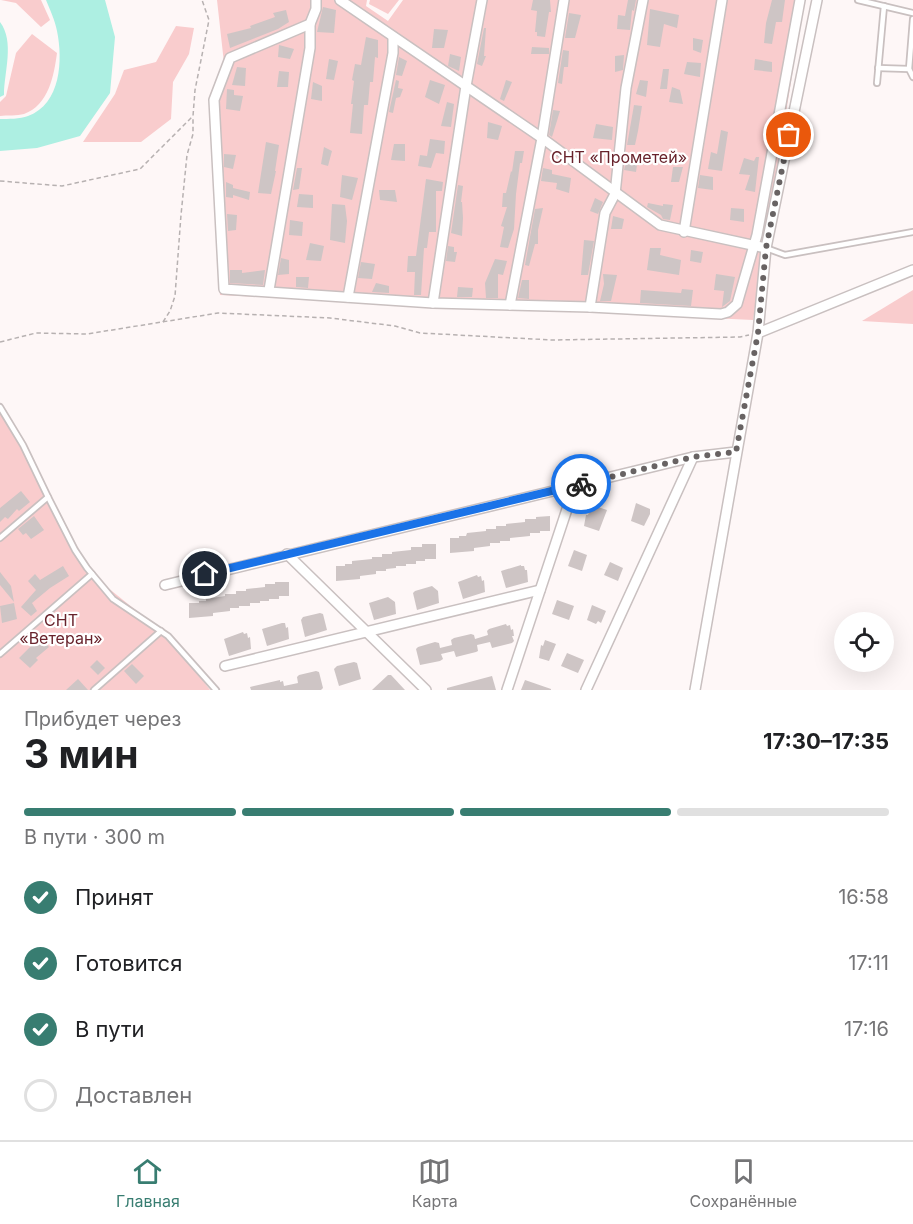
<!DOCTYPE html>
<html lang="ru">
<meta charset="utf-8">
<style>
body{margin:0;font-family:Inter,sans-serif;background:#f2f2f2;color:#202124;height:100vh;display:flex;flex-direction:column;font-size:22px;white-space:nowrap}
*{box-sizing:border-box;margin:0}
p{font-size:20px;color:#757577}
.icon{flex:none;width:33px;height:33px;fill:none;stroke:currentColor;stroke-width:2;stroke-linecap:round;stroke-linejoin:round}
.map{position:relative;height:690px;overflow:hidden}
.panel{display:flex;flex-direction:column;background:#fff;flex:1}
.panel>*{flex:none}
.buttons{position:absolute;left:834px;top:612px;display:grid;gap:12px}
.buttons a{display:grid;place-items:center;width:60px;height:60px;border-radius:50%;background:#fff;box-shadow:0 6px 24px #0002;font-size:30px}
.pin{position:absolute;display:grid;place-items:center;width:51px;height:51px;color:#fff;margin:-26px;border:3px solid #fff;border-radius:50%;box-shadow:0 2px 6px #0007}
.courier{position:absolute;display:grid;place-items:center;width:60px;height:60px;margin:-30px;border:4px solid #1a73e8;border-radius:50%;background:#fff;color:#222;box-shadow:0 2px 8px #0007}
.headline em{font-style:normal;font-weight:700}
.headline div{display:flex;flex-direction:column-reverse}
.headline{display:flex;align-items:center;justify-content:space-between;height:102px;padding:0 24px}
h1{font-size:39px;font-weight:700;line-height:45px}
.bar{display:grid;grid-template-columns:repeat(4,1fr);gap:9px 6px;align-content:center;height:72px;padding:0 24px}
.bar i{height:8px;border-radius:4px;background:#e0e0e0}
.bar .current{background:#387d71}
.bar p{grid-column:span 4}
ol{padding:0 24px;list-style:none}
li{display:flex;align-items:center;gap:18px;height:66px}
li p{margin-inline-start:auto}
li .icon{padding:6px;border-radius:50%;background:#387d71;color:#fff;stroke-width:4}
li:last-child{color:#757577}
li i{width:33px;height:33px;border:3px solid #e0e0e0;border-radius:50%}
.menu{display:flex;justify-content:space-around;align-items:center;height:84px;border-top:2px solid #e0e0e0;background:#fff;font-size:16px;color:#757577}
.menu a{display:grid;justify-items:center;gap:3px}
.menu .current{color:#387d71}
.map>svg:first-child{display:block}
.green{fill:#f9cccd}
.water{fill:#adefe2}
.building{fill:#cec5c5}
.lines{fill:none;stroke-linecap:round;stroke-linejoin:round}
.lane-casing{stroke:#c9c0c0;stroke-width:8}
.street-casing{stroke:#c9c0c0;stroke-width:12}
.path{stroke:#b7b1b1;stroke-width:1.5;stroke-dasharray:4.5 3;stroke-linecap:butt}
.lane{stroke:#fff;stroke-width:4.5}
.street{stroke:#fff;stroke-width:9}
.done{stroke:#686363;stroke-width:6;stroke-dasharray:0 10.8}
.route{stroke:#1a73e8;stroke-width:8}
.labels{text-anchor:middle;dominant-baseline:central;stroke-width:4.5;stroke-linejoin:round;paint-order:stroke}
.park-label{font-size:16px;fill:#68232c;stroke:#fff}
</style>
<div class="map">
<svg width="913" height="690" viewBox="0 0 913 690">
<rect width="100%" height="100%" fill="#fef7f7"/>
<g class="green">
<polygon points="1,0 41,0 50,20 41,27 16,3"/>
<polygon points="217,0 367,0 366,6 388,21 403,0 804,0 753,320 220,295 209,102 224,63"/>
<polygon points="370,0 399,0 388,14 369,4"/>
<polygon points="176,26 194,28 189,54 173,82 171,119 141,142 83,142 115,94 124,70 156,62"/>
<path d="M32 34 57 53C54 75 49 105 24 114 17 116 7 115 0 116V102L6 96 16 53Z"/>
<polygon points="913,290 913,324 862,321"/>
<polygon points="0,403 10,417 92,575 174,641 210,690 0,690"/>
</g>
<g class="water">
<path d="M46 0H105L115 37 110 93 80 136 37 148 0 151V119C8 119 20 119 28 116 61 104 63 60 57 31 55 20 50 10 46 0Z"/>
<path d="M0 22C15 42 4 72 4 95L0 97Z"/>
</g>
<g class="building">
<polygon points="533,0 550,0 551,12 549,12 545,37 537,36 537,32 535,32 537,11 531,10"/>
<polygon points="628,0 636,0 634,11 632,10 630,30 617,29 618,15 625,16"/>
<polygon points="772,0 785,0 782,22 776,22 772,44 764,43 766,23"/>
<polygon points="323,7 336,10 334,33 317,32"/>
<polygon points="650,9 679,15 677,28 664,24 660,47 647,45"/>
<polygon points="286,10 289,22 278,29 230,48 227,34 251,28 250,26 275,17 273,13"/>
<polygon points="569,13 581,15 575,38 565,38"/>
<polygon points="484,28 486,28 484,56 486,56 482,66 477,64"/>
<polygon points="434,29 448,30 444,48 432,48"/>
<polygon points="366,37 378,40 378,58 375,57 373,82 370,82 368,105 364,105 362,134 350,133 353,104 351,104 354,81 352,80 355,64 361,65"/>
<polygon points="693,38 703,40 701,53 693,50"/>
<polygon points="279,45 294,49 290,59 278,57"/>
<polygon points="532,47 549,48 549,54 531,54"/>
<polygon points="563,50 569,51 568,67 564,67 562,84 558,83"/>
<polygon points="450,54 461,57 459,71 448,66"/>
<polygon points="624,55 623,70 615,72 615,56"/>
<polygon points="399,57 407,61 402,76 396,75"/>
<polygon points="329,59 338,61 334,80 326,79"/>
<polygon points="755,59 772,62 772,72 754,70"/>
<polygon points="687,62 701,63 700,77 684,74"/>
<polygon points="237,67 246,68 245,86 232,85"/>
<polygon points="663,69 669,69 667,89 660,89"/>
<polygon points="279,71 289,72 288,87 277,87"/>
<polygon points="396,80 399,81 398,88 403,89 400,97 396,98 393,113 389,112"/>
<polygon points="430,80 445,85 439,104 425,97"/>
<polygon points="506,80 512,82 504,101 500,99"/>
<polygon points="640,80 648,81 646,97 636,94"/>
<polygon points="313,82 322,86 322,101 311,99"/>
<polygon points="672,87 680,90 683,104 669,102"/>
<polygon points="227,89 234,90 234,95 243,96 240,111 226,109"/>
<polygon points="447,102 454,104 451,127 441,126"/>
<polygon points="634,105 642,106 638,131 635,145 627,145"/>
<polygon points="553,110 560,111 552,137 549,135"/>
<polygon points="488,122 502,126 498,140 487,138"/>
<polygon points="596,124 613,127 612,140 593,138"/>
<polygon points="721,130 728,132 722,171 708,169 711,152 717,154"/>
<polygon points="430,139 445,141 444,154 436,153 431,168 418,166 420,155 427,156"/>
<polygon points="266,142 279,145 275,171 276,171 271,194 258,193"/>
<polygon points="394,144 405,144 405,161 391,160"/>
<polygon points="324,147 332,151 328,166 321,164"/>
<polygon points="515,151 524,151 522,163 520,163 516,194 514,229 508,248 500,247 504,227 501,226 507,207 502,207 503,193 506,193 511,171 512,172"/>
<polygon points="224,154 236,155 233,169 224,167"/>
<polygon points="627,157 638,158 636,172 624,170"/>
<polygon points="756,157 759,157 755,192 745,190 750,175 739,174 744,158 754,161"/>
<polygon points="673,167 683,167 679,182 671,182"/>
<polygon points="297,168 302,168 299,189 293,190"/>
<polygon points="543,168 552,170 552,174 571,178 569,193 556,189 557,183 541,181"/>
<polygon points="342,175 358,178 352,200 340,197"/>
<polygon points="700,175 713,177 713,190 698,188"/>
<polygon points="426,179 443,182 442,191 436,191 436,232 429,232 427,248 424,248 421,295 414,295 415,272 407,272 408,256 416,256"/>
<polygon points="226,182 233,185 233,188 250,192 249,200 233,195 233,198 226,197"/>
<polygon points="458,185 463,186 461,202 462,202 463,218 462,236 451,233"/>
<polygon points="379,190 395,190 397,202 380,200"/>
<polygon points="299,194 313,195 313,208 297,207"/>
<polygon points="595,198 603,202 598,214 590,211"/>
<polygon points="648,203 663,206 663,204 673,205 670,220 663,219 661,215 647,207"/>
<polygon points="332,204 345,205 347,221 345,243 330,240"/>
<polygon points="543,208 538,230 538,244 535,244 529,266 525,265 535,209"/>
<polygon points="731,208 744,209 744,222 730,220"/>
<polygon points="227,214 237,215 236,230 228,231"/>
<polygon points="613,216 624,219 622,229 611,229"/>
<polygon points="290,220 303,222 302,236 289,235"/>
<polygon points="584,240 594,241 588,275 581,275"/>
<polygon points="310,243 324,246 321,261 306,260"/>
<polygon points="448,246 454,247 454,252 457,252 455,262 446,261"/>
<polygon points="650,248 661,248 660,255 681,260 679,275 647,270"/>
<polygon points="691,250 703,252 701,263 690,261"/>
<polygon points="281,258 289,260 289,274 278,275"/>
<polygon points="495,259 507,261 503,275 498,274 498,298 486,298 485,283"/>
<polygon points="361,262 375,264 372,279 358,278"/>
<polygon points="230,270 242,270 242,273 265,270 263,285 230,283"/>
<polygon points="603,274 617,275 611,301 600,301 604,284"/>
<polygon points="716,274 735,277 730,301 722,307 724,291 714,290"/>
<polygon points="296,277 309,277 308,288 296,287"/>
<polygon points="522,280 529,280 529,299 518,298"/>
<polygon points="376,283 389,286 389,293 372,292"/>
<polygon points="458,287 473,288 472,297 457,297"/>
<polygon points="682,289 693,290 691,306 640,303 641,290 681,293"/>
<polygon points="21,491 30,502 19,511 17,509 8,519 5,517 0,522 0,508"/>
<polygon points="636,503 650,509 650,514 644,526 631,521"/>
<polygon points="592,505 607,510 599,531 584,526 586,515 588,515"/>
<polygon points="34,516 44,530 31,539 26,533 23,535 18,529"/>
<polygon points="550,516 550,531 540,531 540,533 530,533 530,536 510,538 510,541 500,541 500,543 490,543 490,546 474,548 474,551 450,553 450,538 459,538 459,536 466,536 467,533 486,531 486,529 496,529 496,526 506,526 506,524 525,522 525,519 536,519 536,517"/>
<polygon points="422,544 436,544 436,559 425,559 425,561 416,561 416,564 406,564 406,566 396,566 396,568 386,569 386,571 376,571 376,574 360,576 360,579 336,581 336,566 345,566 345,564 352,564 352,561 372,559 372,557 382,557 382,554 392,554 392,552 411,550 411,547 422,547"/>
<polygon points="574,550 587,555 582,571 568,566"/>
<polygon points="610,562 623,568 618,581 604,575"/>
<polygon points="521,565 521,566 524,566 525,570 527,570 528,582 506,588 501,571"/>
<polygon points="63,566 69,576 50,588 32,603 37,611 31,616 21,607 36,590 28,581 35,574 40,580"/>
<polygon points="0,572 11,586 14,602 0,585"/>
<polygon points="477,575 478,577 481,576 482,581 484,580 485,592 463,599 458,582"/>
<polygon points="275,582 289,582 289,596 279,596 279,599 269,599 269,601 260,601 260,603 250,603 250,606 239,606 239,608 230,608 230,611 213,613 213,616 189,618 189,603 199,603 199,601 206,601 206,599 225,596 225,594 236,594 236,591 246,591 246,589 265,587 265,584 275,584"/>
<polygon points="432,586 438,591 439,603 417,610 413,593 415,591"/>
<polygon points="388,597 395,602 396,614 374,620 369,603"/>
<polygon points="557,600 574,606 569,620 552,614"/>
<polygon points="14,603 17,619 2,623 0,606"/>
<polygon points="592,605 606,611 601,623 598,621 596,624 587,620"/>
<polygon points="320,613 323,614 327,630 305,637 301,620 303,617"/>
<polygon points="282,623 285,623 286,628 288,627 289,639 267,646 262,629"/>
<polygon points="506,624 507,626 510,625 511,630 513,629 514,636 512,636 514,641 512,643 492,648 490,642 477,645 478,651 476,652 456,657 454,651 441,654 443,659 440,661 420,665 416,649 418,647 435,642 439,643 440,648 452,645 451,640 454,638 471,634 474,635 475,639 488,635 487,631 489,629"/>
<polygon points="243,632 244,634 247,633 248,638 250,637 251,649 229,656 224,639"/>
<polygon points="39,636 49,647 36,658 38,660 30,668 19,658 31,646 30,644"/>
<polygon points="545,640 556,644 549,661 539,658 541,645 543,646"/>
<polygon points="567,653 584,660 578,673 561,666"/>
<polygon points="97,660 105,668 98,675 90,667"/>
<polygon points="354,662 357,663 361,679 339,686 334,669 337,666"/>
<polygon points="132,664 144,676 136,684 124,671"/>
<polygon points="316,671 319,672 323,688 321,690 251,690 250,687 280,680 280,682 283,681 284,686 298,683 297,677 299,675"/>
<polygon points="388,675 391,675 405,690 372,690"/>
<polygon points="492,676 496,690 447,690 447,688"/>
<polygon points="78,679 88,690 66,690"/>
<polygon points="525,680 551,689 551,690 521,690"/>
</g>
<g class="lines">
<g class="lane-casing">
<g id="lane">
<polyline points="858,0 913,13"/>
<polyline points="913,19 909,69 913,77"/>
<polyline points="878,68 909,69"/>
<polyline points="877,83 884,6"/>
<polyline points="766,248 785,255 913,232"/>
<polyline points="0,407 23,445 48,497 75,550 87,568 113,599 168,636 216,690"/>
<polyline points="0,538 48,497"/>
<polyline points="0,654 92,574"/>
<polyline points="94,690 161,631"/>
</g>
</g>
<g class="street-casing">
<g id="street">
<polyline points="316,0 316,9 310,24 230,58 214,100 224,289 433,303 590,307"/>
<polyline points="340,0 542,138 660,225 766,248"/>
<polyline points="643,0 626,88 615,194 605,213 590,307 721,314 728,312 737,304 757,235 800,0"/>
<polyline points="684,232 722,0"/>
<polyline points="269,290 310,48 310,24"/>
<polyline points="348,297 393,53 393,37"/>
<polyline points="433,303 466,86 482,0"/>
<polyline points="510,305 542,138 564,0"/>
<polyline points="758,333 766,248 817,0"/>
<polyline points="287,554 426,690"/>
<polyline points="165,585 693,457 736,452"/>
<polyline points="225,666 540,590"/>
<polyline points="507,690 575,485"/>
<polyline points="586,690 693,457"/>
<polyline points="695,690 758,333 913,270"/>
</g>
</g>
<g class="path">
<polyline points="0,181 62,186 140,169 193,116 195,90 209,20 202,0"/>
<polyline points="163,322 170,311 175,296 181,215 187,155 193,134 193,118"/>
<polyline points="0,342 36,333 87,334 218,313 330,318 395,326 420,333 552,340 740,337 749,335"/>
</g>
<use href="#lane" class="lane"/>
<use href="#street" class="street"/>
</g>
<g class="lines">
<polyline class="done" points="581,484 693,457 736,452 758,333 766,248 789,135"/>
<polyline class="route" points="205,574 581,484"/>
</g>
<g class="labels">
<g class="park-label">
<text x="619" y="157">СНТ «Прометей»</text>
<text x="61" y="620">СНТ<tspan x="61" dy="18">«Ветеран»</tspan></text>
</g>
</g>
</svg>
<div class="buttons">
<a><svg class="icon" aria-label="locate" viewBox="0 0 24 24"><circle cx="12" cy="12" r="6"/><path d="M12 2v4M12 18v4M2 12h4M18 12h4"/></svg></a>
</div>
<div class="pin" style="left:789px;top:135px;background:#ea580c"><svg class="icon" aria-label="bag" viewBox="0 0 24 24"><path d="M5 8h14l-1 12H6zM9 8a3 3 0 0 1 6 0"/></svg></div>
<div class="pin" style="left:205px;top:574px;background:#1f2937"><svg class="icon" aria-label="home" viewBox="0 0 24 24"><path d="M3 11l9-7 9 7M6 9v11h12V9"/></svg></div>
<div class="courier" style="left:581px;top:484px"><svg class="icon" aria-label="bike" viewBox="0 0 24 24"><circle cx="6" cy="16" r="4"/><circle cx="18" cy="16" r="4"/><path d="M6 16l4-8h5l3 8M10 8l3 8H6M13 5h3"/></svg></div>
</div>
<section class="panel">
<div class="headline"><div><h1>3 мин</h1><p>Прибудет через</p></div><em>17:30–17:35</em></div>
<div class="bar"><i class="current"></i><i class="current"></i><i class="current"></i><i></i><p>В пути · 300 m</p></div>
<ol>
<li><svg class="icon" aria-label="check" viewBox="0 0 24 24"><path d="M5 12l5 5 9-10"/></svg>Принят<p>16:58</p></li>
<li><svg class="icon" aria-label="check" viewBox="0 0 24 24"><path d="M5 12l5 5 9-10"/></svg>Готовится<p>17:11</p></li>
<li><svg class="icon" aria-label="check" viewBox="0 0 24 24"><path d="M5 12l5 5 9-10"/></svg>В пути<p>17:16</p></li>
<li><i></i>Доставлен</li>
</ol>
</section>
<nav class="menu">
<a class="current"><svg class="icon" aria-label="home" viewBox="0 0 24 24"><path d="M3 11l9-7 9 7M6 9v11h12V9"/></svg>Главная</a>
<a><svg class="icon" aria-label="map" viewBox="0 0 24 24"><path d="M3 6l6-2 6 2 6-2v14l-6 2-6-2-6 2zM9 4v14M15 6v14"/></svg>Карта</a>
<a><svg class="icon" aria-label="saved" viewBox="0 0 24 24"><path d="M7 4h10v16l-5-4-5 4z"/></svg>Сохранённые</a>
</nav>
